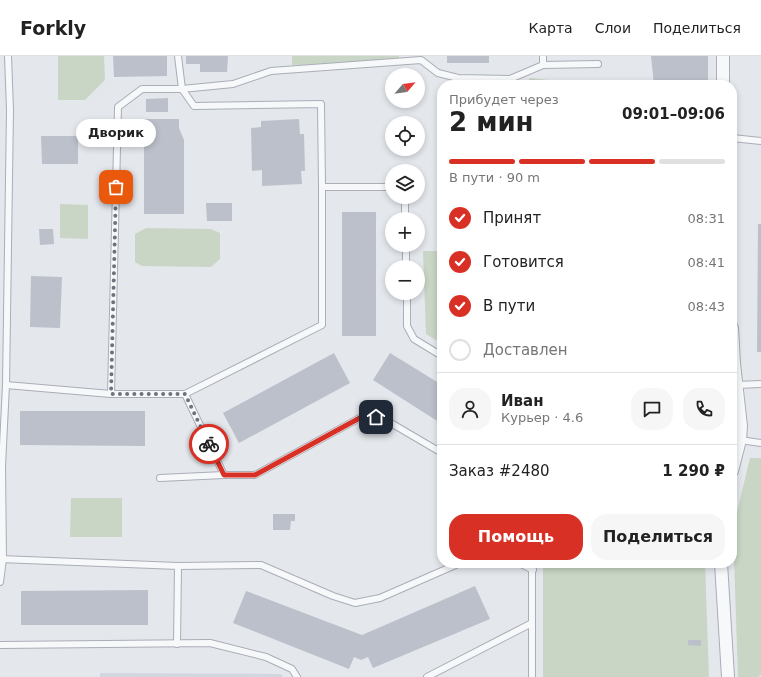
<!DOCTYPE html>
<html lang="ru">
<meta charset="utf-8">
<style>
body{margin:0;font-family:"DejaVu Sans",sans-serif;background:#f6f6f6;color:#222;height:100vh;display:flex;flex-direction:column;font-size:15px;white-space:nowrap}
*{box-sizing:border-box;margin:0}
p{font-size:13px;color:#767676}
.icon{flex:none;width:22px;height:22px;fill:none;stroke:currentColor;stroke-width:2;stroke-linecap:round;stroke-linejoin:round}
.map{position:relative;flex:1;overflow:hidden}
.side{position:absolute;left:437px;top:24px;width:300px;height:488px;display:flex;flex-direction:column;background:#fff;border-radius:16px;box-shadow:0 2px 6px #0003}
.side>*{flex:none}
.needle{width:26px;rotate:62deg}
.fabs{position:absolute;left:385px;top:12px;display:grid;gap:8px}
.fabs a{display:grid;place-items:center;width:40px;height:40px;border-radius:50%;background:#fff;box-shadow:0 2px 6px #0003;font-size:20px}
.pin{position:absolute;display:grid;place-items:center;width:34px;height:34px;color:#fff;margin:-17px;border-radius:8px;box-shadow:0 2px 6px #0006}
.courier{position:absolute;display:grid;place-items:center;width:40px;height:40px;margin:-20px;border:3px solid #d93025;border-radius:50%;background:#fff;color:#222;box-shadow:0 1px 5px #0007}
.bubble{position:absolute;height:28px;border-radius:14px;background:#fff;box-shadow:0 2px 6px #0003;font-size:13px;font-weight:700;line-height:28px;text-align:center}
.summary em{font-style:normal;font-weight:700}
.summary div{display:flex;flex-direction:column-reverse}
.summary{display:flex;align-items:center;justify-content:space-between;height:68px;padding:0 12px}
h1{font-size:26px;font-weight:700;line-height:30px}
.bar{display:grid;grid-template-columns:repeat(4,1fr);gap:6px 4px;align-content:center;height:48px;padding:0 12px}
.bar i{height:5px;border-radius:3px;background:#e0e0e0}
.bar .active{background:#d93025}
.bar p{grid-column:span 4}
.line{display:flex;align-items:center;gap:10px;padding:0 12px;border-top:1px solid #e0e0e0}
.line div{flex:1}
.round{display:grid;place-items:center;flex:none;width:42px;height:42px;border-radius:16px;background:#f6f6f6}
ol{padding:0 12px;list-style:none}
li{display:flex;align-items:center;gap:12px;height:44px}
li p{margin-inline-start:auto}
li .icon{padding:4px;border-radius:50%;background:#d93025;color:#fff;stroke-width:4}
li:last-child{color:#767676}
li i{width:22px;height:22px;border:2px solid #e0e0e0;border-radius:50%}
.button{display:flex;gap:8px;margin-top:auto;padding:8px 12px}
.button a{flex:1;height:46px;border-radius:16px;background:#d93025;color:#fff;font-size:16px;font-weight:700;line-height:46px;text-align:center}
.button a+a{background:#f6f6f6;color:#222}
header{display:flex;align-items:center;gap:24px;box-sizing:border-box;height:56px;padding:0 20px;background:#fff;border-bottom:1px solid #e0e0e0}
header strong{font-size:19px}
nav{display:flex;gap:22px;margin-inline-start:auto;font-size:14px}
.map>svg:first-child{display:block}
.built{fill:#d2d6de}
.green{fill:#c9d6c5}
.building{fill:#bbc0ca}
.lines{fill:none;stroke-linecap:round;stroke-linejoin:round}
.service-casing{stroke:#a9aeb7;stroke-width:8}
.minor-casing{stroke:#a9aeb7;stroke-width:14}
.service{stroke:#f7f8fa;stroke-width:6}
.minor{stroke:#f7f8fa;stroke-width:12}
.done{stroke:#6c737f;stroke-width:4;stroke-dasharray:0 7.2}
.route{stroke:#d93025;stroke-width:5}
</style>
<header>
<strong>Forkly</strong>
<nav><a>Карта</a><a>Слои</a><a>Поделиться</a></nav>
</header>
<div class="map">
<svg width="761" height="621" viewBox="0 0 761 621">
<rect width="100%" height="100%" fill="#e4e7ec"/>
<polygon class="built" points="100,617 281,618 283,621 100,621"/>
<g class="green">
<polygon points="58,0 104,0 105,24 85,44 58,44"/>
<polygon points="292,0 399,0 399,6 292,9"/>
<polygon points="530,22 556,25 606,26 607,29 526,29"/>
<polygon points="60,148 88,149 88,183 60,182"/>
<polygon points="146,172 211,173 220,177 220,203 211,211 142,210 135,206 135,178"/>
<polygon points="423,195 442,195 442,288 426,278"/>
<polygon points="750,402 761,402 761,619 758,621 738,621 733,472"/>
<polygon points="71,442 122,442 122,481 70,481"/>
<polygon points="543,507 705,507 709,621 543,621"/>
</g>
<g class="building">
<polygon points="113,0 167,0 167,20 114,21"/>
<polygon points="186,0 228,0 227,16 200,16 200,8 186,8"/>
<rect x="447" y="0" width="42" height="7"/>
<polygon points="651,0 708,0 708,29 654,29"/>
<polygon points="168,42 168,56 146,56 146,43"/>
<polygon points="144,63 179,63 179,72 184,84 184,158 144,158"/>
<polygon points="299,63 300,78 304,78 305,115 301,115 302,128 262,130 262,114 252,115 251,72 261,71 261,65"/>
<polygon points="41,80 78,80 78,108 42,108"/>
<polygon points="206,147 232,147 232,165 207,165"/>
<rect x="342" y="156" width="34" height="124"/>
<polygon points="758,168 761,168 761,296 757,296"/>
<polygon points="39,173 53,173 54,188 40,189"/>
<polygon points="31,220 62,221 60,272 30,271"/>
<polygon points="334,297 350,327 239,387 223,357"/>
<polygon points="390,297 442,329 442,368 373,324"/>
<polygon points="20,355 145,355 145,390 20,389"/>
<polygon points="273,458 295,458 295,465 291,465 290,474 273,474"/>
<polygon points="475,530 490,563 373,612 368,601 361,604 354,601 349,613 233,567 246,535 362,579"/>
<polygon points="148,534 148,569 21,569 21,535"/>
<polygon points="688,584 701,584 701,590 688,589"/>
</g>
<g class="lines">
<g class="service-casing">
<g id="service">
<polyline points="178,0 182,33 233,28 271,15 421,4 438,17 458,22 510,23 543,9 598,8"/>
<polyline points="543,0 543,9"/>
<polyline points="732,82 761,85"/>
<polyline points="405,141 405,163"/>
<polyline points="406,189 406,211"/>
<polyline points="407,237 407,270 414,283 442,300"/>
<polyline points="6,329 111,338 185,338 322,269 322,131 392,131"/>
<polyline points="736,329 761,328"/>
<polyline points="111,338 118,51 142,33 182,33 194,50 321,48 322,131"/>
<polyline points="185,338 224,419 255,419 367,358 384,363 442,397"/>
<polyline points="364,373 367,358"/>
<polyline points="740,384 761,387"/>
<polyline points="160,422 224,419"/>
<polyline points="0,503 178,510 177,588"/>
<polyline points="519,507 533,514"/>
<polyline points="178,510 261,509 333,540 355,547 380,542 460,507"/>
<polyline points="0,526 3,503 2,410 6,329 10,54 8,0"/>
<polyline points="532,567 532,507"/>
<polyline points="0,589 210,587 266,601 292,613 297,621"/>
<polyline points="427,621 532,567 532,621"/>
</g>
</g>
<g class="minor-casing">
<g id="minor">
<polyline points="723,29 723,0"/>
<polyline points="732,272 734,308 741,370 740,384 732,415"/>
<polyline points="721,507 728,621"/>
</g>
</g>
<use href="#service" class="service"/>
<use href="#minor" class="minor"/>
</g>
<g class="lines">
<polyline class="done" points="116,131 111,338 185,338 209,388"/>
<polyline class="route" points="209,388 224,419 255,419 367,358 376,361"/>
</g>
</svg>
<div class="fabs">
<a><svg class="needle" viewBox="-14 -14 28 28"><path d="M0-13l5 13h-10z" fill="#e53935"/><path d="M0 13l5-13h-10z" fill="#767676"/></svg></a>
<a><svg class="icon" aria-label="locate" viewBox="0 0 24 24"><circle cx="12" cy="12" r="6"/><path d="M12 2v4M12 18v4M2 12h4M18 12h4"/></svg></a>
<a><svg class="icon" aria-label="layers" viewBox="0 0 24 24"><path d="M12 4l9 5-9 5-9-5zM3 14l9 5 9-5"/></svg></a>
<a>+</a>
<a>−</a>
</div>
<div class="pin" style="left:116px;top:131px;background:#ea580c"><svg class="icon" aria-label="bag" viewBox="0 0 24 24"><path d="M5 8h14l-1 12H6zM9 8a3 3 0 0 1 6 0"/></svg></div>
<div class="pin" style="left:376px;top:361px;background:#1f2937"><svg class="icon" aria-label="home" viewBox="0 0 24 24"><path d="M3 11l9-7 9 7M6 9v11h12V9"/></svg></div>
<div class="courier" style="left:209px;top:388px"><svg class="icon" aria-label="bike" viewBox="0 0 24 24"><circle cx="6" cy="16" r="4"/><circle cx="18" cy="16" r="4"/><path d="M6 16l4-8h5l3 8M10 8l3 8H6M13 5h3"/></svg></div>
<div class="bubble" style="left:76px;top:63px;width:80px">Дворик</div>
<section class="side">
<div class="summary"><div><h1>2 мин</h1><p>Прибудет через</p></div><em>09:01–09:06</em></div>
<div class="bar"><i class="active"></i><i class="active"></i><i class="active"></i><i></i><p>В пути · 90 m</p></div>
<ol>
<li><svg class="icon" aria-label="check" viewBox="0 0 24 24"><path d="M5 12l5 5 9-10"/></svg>Принят<p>08:31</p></li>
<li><svg class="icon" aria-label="check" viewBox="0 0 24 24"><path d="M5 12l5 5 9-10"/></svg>Готовится<p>08:41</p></li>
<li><svg class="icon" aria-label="check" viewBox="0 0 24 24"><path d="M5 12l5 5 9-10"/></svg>В пути<p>08:43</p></li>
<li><i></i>Доставлен</li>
</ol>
<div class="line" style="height:72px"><a class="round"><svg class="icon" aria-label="person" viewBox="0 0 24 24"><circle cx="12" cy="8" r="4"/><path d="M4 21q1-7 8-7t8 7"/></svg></a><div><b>Иван</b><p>Курьер · 4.6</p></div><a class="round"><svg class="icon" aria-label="chat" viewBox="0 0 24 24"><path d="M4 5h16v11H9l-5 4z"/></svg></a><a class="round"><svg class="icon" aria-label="phone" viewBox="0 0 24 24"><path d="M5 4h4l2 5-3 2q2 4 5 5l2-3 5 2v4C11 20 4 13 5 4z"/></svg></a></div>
<div class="line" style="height:52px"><div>Заказ #2480</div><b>1 290 ₽</b></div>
<div class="button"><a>Помощь</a><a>Поделиться</a></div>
</section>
</div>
